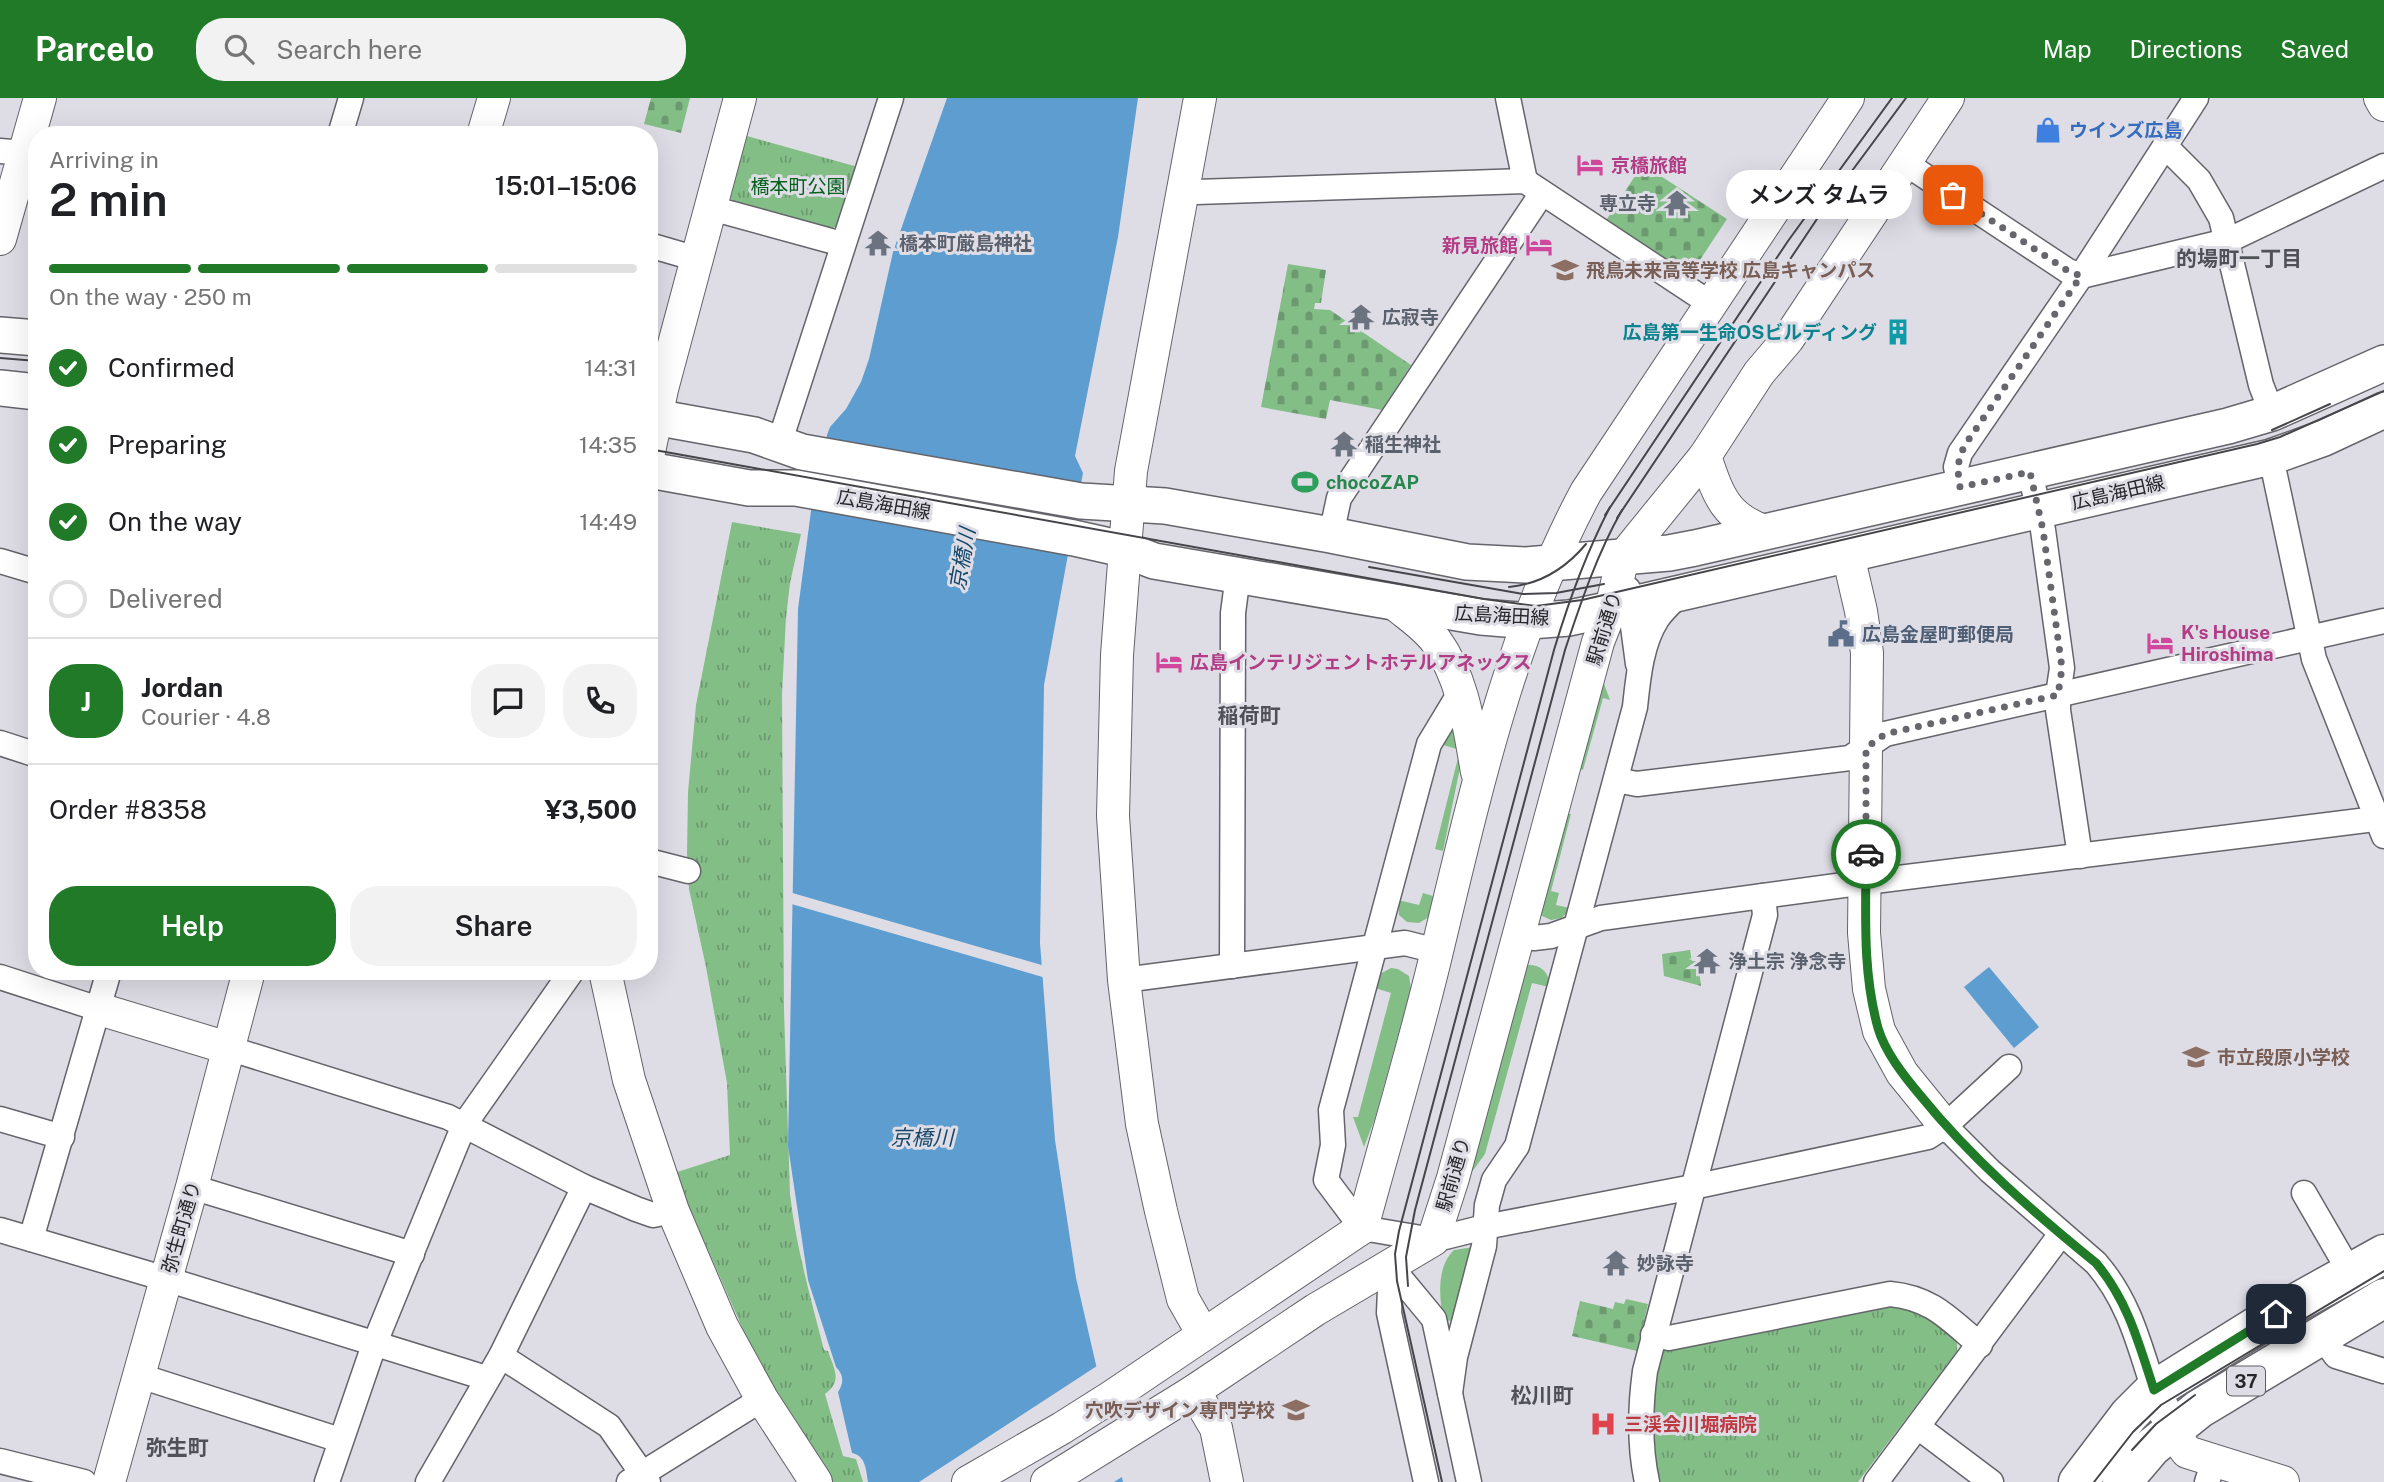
<!DOCTYPE html>
<meta charset="utf-8">
<style>
body{margin:0;font-family:"Public Sans","Noto Sans JP",sans-serif;background:#f2f2f2;color:#202124;height:100vh;display:flex;flex-direction:column;font-size:26px;white-space:nowrap}
*{box-sizing:border-box;margin:0}
p{font-size:23px;color:#757577}
.icon{flex:none;width:38px;height:38px;fill:none;stroke:currentColor;stroke-width:2;stroke-linecap:round;stroke-linejoin:round}
.map{position:relative;flex:1;overflow:hidden}
.side{position:absolute;left:28px;top:28px;width:630px;height:854px;display:flex;flex-direction:column;background:#fff;border-radius:28px;box-shadow:0 7px 28px #0002}
.side>*{flex:none}
.pin{position:absolute;display:grid;place-items:center;width:60px;height:60px;color:#fff;margin:-30px;border-radius:14px;box-shadow:0 4px 10px #0006}
.courier{position:absolute;display:grid;place-items:center;width:70px;height:70px;margin:-35px;border:5px solid #207a28;border-radius:50%;background:#fff;color:#222;box-shadow:0 2px 9px #0007}
.bubble{position:absolute;height:49px;border-radius:24px;background:#fff;box-shadow:0 7px 28px #0002;font-size:23px;font-weight:600;line-height:49px;text-align:center}
.headline em{font-style:normal;font-weight:600}
.headline div{display:flex;flex-direction:column-reverse}
.headline{display:flex;align-items:center;justify-content:space-between;height:119px;padding:0 21px}
h1{font-size:46px;font-weight:600;line-height:52px}
.bar{display:grid;grid-template-columns:repeat(4,1fr);gap:10px 7px;align-content:center;height:84px;padding:0 21px}
.bar i{height:9px;border-radius:5px;background:#e0e0e0}
.bar .selected{background:#207a28}
.bar p{grid-column:span 4}
.line{display:flex;align-items:center;gap:18px;padding:0 21px;border-top:2px solid #e0e0e0}
.line div{flex:1}
.round{display:grid;place-items:center;flex:none;width:74px;height:74px;border-radius:28px;background:#f2f2f2}
ol{padding:0 21px;list-style:none}
li{display:flex;align-items:center;gap:21px;height:77px}
li p{margin-inline-start:auto}
li .icon{padding:7px;border-radius:50%;background:#207a28;color:#fff;stroke-width:4}
li:last-child{color:#757577}
li i{width:38px;height:38px;border:4px solid #e0e0e0;border-radius:50%}
.button{display:flex;gap:14px;margin-top:auto;padding:14px 21px}
.button a{flex:1;height:80px;border-radius:28px;background:#207a28;color:#fff;font-size:28px;font-weight:600;line-height:80px;text-align:center}
.button a+a{background:#f2f2f2;color:#202124}
header{display:flex;align-items:center;gap:42px;box-sizing:border-box;height:98px;padding:0 35px;background:#207a28;color:#fff}
header strong{font-size:33px}
nav{display:flex;gap:38px;margin-inline-start:auto;font-size:24px}
.search{width:490px;height:63px;background:#f2f2f2;display:flex;align-items:center;gap:18px;box-sizing:border-box;padding:0 24px;border-radius:28px;color:#757577;font-size:26px}
.map>svg:first-child{display:block}
.grass{fill:#84be87}
.cemetery{fill:url(#cemetery-stones)}
.park{fill:url(#park-tufts)}
.water{fill:#5d9dd0}
.pier{fill:#dedde6}
.lines{fill:none;stroke-linecap:round;stroke-linejoin:round}
.minor-casing{stroke:#64646b;stroke-width:27}
.tertiary-casing{stroke:#64646b;stroke-width:34}
.secondary-casing{stroke:#64646b;stroke-width:38}
.primary-casing{stroke:#64646b;stroke-width:41}
.minor{stroke:#fff;stroke-width:24}
.tertiary{stroke:#fff;stroke-width:32}
.secondary{stroke:#fff;stroke-width:35}
.primary{stroke:#fff;stroke-width:38}
.tram{stroke:#46454a;stroke-width:2}
.done{stroke:#67666c;stroke-width:7;stroke-dasharray:0 12.6}
.route{stroke:#207a28;stroke-width:9}
.labels{text-anchor:middle;dominant-baseline:central;stroke-width:6;stroke-linejoin:round;paint-order:stroke}
.shield{fill:#dedde6;stroke:#5e5d62;stroke-width:2}
.shield-label{font-size:18px;font-weight:bold;fill:#27262a}
.shop-label{font-size:19px;font-weight:bold;fill:#366cbe;stroke:#dedde6;text-anchor:start}
.hotel-label{font-size:19px;font-weight:bold;fill:#b23c85;stroke:#dedde6;text-anchor:start}
.park-label{font-size:19px;fill:#01601a;stroke:#dedde6}
.worship-label{font-size:19px;font-weight:bold;fill:#5b616d;stroke:#dedde6;text-anchor:start}
.education-label{font-size:19px;font-weight:bold;fill:#785e54;stroke:#dedde6;text-anchor:start}
.culture-label{font-size:19px;font-weight:bold;fill:#0d838f;stroke:#dedde6;text-anchor:end}
.leisure-label{font-size:19px;font-weight:bold;fill:#27864d;stroke:#dedde6;text-anchor:start}
.street-label{font-size:19px;fill:#27262a;stroke:#dedde6}
.service-label{font-size:19px;font-weight:bold;fill:#4e5e75;stroke:#dedde6;text-anchor:start}
.health-label{font-size:19px;font-weight:bold;fill:#be3a42;stroke:#dedde6;text-anchor:start}
.neighbourhood-label{font-size:21px;font-weight:bold;fill:#505057;stroke:#dedde6}
.water-label{font-size:21px;font-style:italic;fill:#16476a;stroke:#dedde6}
</style>
<header>
<strong>Parcelo</strong>
<div class="search"><svg class="icon" aria-label="search" viewBox="0 0 24 24"><circle cx="10" cy="10" r="6"/><path d="M15 15l6 6"/></svg>Search here</div>
<nav><a>Map</a><a>Directions</a><a>Saved</a></nav>
</header>
<div class="map">
<svg width="2384" height="1384" viewBox="0 0 2384 1384">
<defs>
<pattern id="cemetery-stones" width="16" height="16" patternUnits="userSpaceOnUse" patternTransform="scale(1.75)"><rect width="16" height="16" fill="#84be87"/><path d="M2 7V4a2 2 0 0 1 4 0v3zM10 15v-3a2 2 0 0 1 4 0v3z" fill="#6c9a6f"/></pattern>
<pattern id="park-tufts" width="24" height="20" patternUnits="userSpaceOnUse" patternTransform="scale(1.75)"><rect width="24" height="20" fill="#84be87"/><path d="M3 7l-1-3M5 7V3M7 7l1-3M15 17l-1-3M17 17v-4M19 17l1-3" fill="none" stroke="#6c9a6f"/></pattern>
</defs>
<rect width="100%" height="100%" fill="#dedde6"/>
<g class="grass">
<polygon points="1603,583 1610,602 1603,600 1583,672 1580,671"/>
<polygon points="1453,623 1463,655 1443,753 1435,751 1460,652 1440,646"/>
<polygon points="1568,716 1571,716 1551,793 1559,795 1556,807 1570,810 1562,820 1551,822 1540,817"/>
<polygon points="1423,795 1433,798 1429,819 1419,825 1407,824 1399,817 1398,802 1419,807"/>
<path d="M1526 867C1541 866 1550 874 1549 889L1532 885 1485 1056 1469 1078Z"/>
<polygon points="1391,870 1398,871 1409,878 1411,891 1375,1020 1364,1049 1353,1019 1358,1019 1391,895 1375,890 1380,876"/>
<path d="M1474 1149 1457 1222 1444 1223C1439 1201 1436 1169 1454 1152Z"/>
</g>
<g class="cemetery">
<polygon points="651,0 690,0 681,35 644,26"/>
<polygon points="1648,58 1661,67 1656,75 1727,121 1694,171 1682,173 1605,124"/>
<polygon points="1288,166 1326,172 1321,205 1315,205 1314,211 1330,212 1411,267 1382,312 1330,302 1326,321 1261,309"/>
<polygon points="1690,852 1692,863 1698,863 1701,888 1664,878 1662,856"/>
<polygon points="1626,1201 1648,1206 1637,1253 1572,1238 1580,1203 1613,1211 1615,1204 1624,1206"/>
</g>
<g class="park">
<polygon points="747,38 858,69 837,128 825,133 736,109 729,97"/>
<path d="M732 424 801 436 790 485 786 520 782 596 784 912 790 1096C796 1149 811 1201 824 1252L828 1253C834 1271 843 1283 825 1296L843 1358 856 1361 863 1384H831L794 1326 746 1238 674 1075 730 1057 727 985 706 869 689 791 687 756 688 694 696 607Z"/>
<path d="M1890 1206 1917 1209 1957 1240V1254L1858 1384H1659C1655 1355 1647 1272 1666 1250Z"/>
</g>
<g class="water">
<path d="M947 0H1138L1118 139 1075 358 1083 375 1044 587 1040 845 1055 1042 1076 1180 1123 1384H868C866 1372 866 1358 852 1355L838 1294C844 1285 844 1277 836 1269L808 1182 788 1048 798 511 811 413 827 337 830 329 846 311 861 284 869 261 893 154Z"/>
<polygon points="1989,869 2039,929 2014,950 1964,889"/>
</g>
<g class="pier">
<polygon points="789,794 1045,868 1046,880 788,805"/>
<polygon points="1100,1266 1125,1377 1114,1384 919,1384"/>
</g>
<g class="lines">
<g class="minor-casing">
<g id="minor">
<polyline points="1508,0 1525,83"/>
<polyline points="340,37 351,0"/>
<polyline points="2165,48 2199,82 2221,120 2261,287 2272,315"/>
<polyline points="0,53 37,56"/>
<polyline points="1905,65 2068,173 2081,178 2227,143 2384,68"/>
<polyline points="1182,91 1196,94 1525,83 1711,206"/>
<polyline points="711,110 842,146"/>
<polyline points="649,147 697,161"/>
<polyline points="779,346 891,0"/>
<polyline points="2271,359 2314,561 2384,738"/>
<polyline points="2030,374 2043,432 2062,570 2058,597 2058,612 2080,758"/>
<polyline points="1960,389 1956,369 1960,355 2081,178 2196,0"/>
<polyline points="1331,437 1339,400 1542,95"/>
<polyline points="0,463 37,474"/>
<polyline points="1628,491 1638,566"/>
<polyline points="1461,593 1429,646 1331,1012 1333,1047 1326,1082 1362,1130 1433,1142 1485,1129 1693,1089 1928,1039 1945,1028 2009,969"/>
<polyline points="0,645 37,657"/>
<polyline points="1616,682 1637,686 1850,660 1885,636 2384,523"/>
<polyline points="649,763 688,773"/>
<polyline points="1519,837 1534,840 1551,838 1601,820 1866,784 2384,720"/>
<polyline points="1232,868 1233,515 1238,477"/>
<polyline points="0,879 99,911"/>
<polyline points="1124,882 1405,845 1437,853"/>
<polyline points="228,950 448,1019 584,1089 636,1111 653,1117 673,1113"/>
<polyline points="0,1021 62,1039"/>
<path d="M1945 1028 1990 1073 2096 1165C2129 1203 2139 1246 2154 1292"/>
<polyline points="192,1089 412,1156"/>
<polyline points="2304,1095 2351,1176"/>
<polyline points="0,1132 166,1181 486,1280"/>
<polyline points="31,1141 109,873"/>
<polyline points="1391,1169 1434,1221 1469,1384"/>
<polyline points="1391,1169 1389,1215 1426,1384"/>
<path d="M1653 1237 1669 1240 1890 1196C1932 1200 1949 1221 1980 1247"/>
<polyline points="2321,1237 2336,1258 2384,1273"/>
<polyline points="501,1258 609,1328 648,1384"/>
<polyline points="140,1278 340,1342"/>
<path d="M1450 1295 1455 1259 1484 1148 1487 1107 1494 1082 1517 1048 1635 609C1638 581 1641 546 1657 521 1663 512 1672 504 1680 496"/>
<polyline points="1918,1329 1991,1384"/>
<polyline points="0,1363 84,1384"/>
<polyline points="327,1384 374,1247 464,1027 572,873"/>
<polyline points="428,1384 501,1258 584,1089"/>
<polyline points="629,1384 762,1301"/>
<path d="M1647 1384C1639 1347 1640 1310 1645 1273L1765 817 1763 798"/>
<polyline points="1876,1384 2061,1136"/>
<polyline points="2207,1384 2214,1363"/>
</g>
</g>
<g class="tertiary-casing">
<g id="tertiary">
<polyline points="1200,0 1131,373 1117,557 1113,718 1124,882 1142,1026 1161,1113 1183,1201 1203,1236"/>
<polyline points="2380,0 2384,7"/>
<polyline points="483,37 494,0"/>
<polyline points="0,141 40,0"/>
<polyline points="649,354 662,291 740,0"/>
<path d="M1705 358C1718 397 1725 420 1767 434"/>
<polyline points="1848,457 1861,513 1867,555 1864,835 1869,891 1879,933 1902,975 1945,1028"/>
<path d="M1395 506C1409 518 1426 529 1436 543 1464 582 1469 629 1477 674"/>
<polyline points="605,873 629,982 673,1113 722,1228 762,1301 816,1384"/>
<polyline points="99,911 228,950"/>
<path d="M1362 1130C1387 1037 1415 946 1437 853 1475 696 1510 536 1586 394L1848 0"/>
<polyline points="2154,1292 2179,1343 2187,1354 2283,1384"/>
<polyline points="1194,1293 1216,1330 1227,1384"/>
<polyline points="109,1384 192,1089 249,873"/>
<polyline points="968,1384 1062,1330 1111,1299 1362,1130"/>
<polyline points="1047,1384 1194,1293 1315,1212 1433,1142 1453,1080 1598,544 1611,511 1623,459 1705,358 1759,275 1788,241 1948,0"/>
</g>
</g>
<g class="secondary-casing">
<g id="secondary">
<polyline points="0,237 37,240"/>
<polyline points="0,290 37,294"/>
<polyline points="649,318 754,337 802,354 1081,403 1165,408 1331,437 1467,464 1526,467 1669,455 1695,450 2228,328 2272,315 2384,265"/>
<polyline points="649,372 749,390 796,390 1074,440 1123,451 1154,463 1481,519 1530,523 1569,520 1611,511 2271,359 2324,340 2384,312"/>
</g>
</g>
<g class="primary-casing">
<g id="primary">
<polyline points="2078,1384 2129,1317 2154,1292 2276,1216 2384,1156"/>
<polyline points="2122,1384 2152,1349 2199,1311 2384,1200"/>
</g>
</g>
<use href="#minor" class="minor"/>
<use href="#tertiary" class="tertiary"/>
<use href="#secondary" class="secondary"/>
<use href="#primary" class="primary"/>
<g class="tram">
<polyline points="0,260 37,263"/>
<polyline points="2272,332 2330,306"/>
<polyline points="649,351 1484,501 1536,508 1582,502 2257,346 2280,339 2384,293"/>
<polyline points="1605,417 1788,143 1892,0"/>
<polyline points="1617,420 1823,112 1906,0"/>
<polyline points="1369,469 1523,496 1556,495 1604,486"/>
<path d="M1509 489C1541 486 1566 470 1586 446"/>
<path d="M1408 1188 1406 1159 1415 1112 1565 552C1581 504 1597 456 1622 412"/>
<polyline points="2132,1352 2156,1326 2195,1297"/>
<path d="M1442 1384 1397 1183 1395 1156 1399 1133 1554 552C1569 502 1586 455 1610 409"/>
<polyline points="2094,1384 2133,1334 2161,1307 2384,1173"/>
</g>
</g>
<g class="lines">
<path class="done" d="M1866 756V650L1885 636 2058 597 2062 570 2043 432 2030 374 1960 389C1957 371 1957 360 1967 344L2081 178 2068 173 1953 97"/>
<path class="route" d="M1866 756C1866 815 1862 872 1878 930 1885 954 1904 978 1920 997 1971 1060 2033 1114 2096 1165 2128 1203 2139 1246 2154 1292L2276 1216"/>
</g>
<defs>
<g id="shop-bare" transform="scale(2.1)"><path d="M-5-2.5h2.3a2.7 3.5 0 0 1 5.4 0H5L5.5 6h-11ZM-1.5-2.5h3a1.5 2.3 0 0 0-3 0Z" fill="#3f7fe0" stroke="#dedde6" stroke-width="2.5" paint-order="stroke"/></g>
<g id="hotel-bare" transform="scale(2.1)"><path d="M-6-4.5h1.5V1H6V5H4.5V3h-9V5H-6ZM-4 0a1.8 1.8 0 1 1 3.6 0ZM.5 0V-2.5h3Q6-2.5 6 0Z" fill="#d1479c" stroke="#dedde6" stroke-width="2.5" paint-order="stroke"/></g>
<g id="temple-bare" transform="scale(2.1)"><path d="M0-6L5-2H3V0L6.5 2.5H4V6H1.5V3h-3V6H-4V2.5H-6.5L-3 0V-2H-5Z" fill="#6b7280" stroke="#dedde6" stroke-width="2.5" paint-order="stroke"/></g>
<g id="school-bare" transform="scale(2.1)"><path d="M0-5L7-2L0 1L-7-2ZM-4 1L0 2.5L4 1V4Q0 6-4 4Z" fill="#8d6e63" stroke="#dedde6" stroke-width="2.5" paint-order="stroke"/></g>
<g id="building-bare" transform="scale(2.1)"><path d="M-4-6H4V6H1V3H-1V6H-4ZM-2.5-4.3h1.7v1.8h-1.7ZM.8-4.3h1.7v1.8H.8ZM-2.5-1h1.7V.8h-1.7ZM.8-1h1.7V.8H.8Z" fill="#0f9aa8" stroke="#dedde6" stroke-width="2.5" paint-order="stroke"/></g>
<g id="stadium-bare" transform="scale(2.1)"><path d="M0-5a6.5 5 0 1 0 0 10a6.5 5 0 1 0 0-10ZM-3.5-1.8h7v3.6h-7Z" fill="#2e9e5b" stroke="#dedde6" stroke-width="2.5" paint-order="stroke"/></g>
<g id="civic-bare" transform="scale(2.1)"><path d="M-.6-6.5H3V-4.5H.6V-3L4-1V1h2V6H-6V1h2V-1L-.6-3ZM-1.2 2.5V6h2.4V2.5Z" fill="#5c6f8a" stroke="#dedde6" stroke-width="2.5" paint-order="stroke"/></g>
<g id="university-bare" transform="scale(2.1)"><path d="M0-5L7-2L0 1L-7-2ZM-4 1L0 2.5L4 1V4Q0 6-4 4Z" fill="#8d6e63" stroke="#dedde6" stroke-width="2.5" paint-order="stroke"/></g>
<g id="hospital-bare" transform="scale(2.1)"><path d="M-5-5h3v3.5h4V-5h3V5h-3V1.5h-4V5h-3Z" fill="#e0444e" stroke="#dedde6" stroke-width="2.5" paint-order="stroke"/></g>
</defs>
<g fill-rule="evenodd">
<use href="#shop-bare" x="2048" y="32"/>
<use href="#hotel-bare" x="1590" y="67"/>
<use href="#temple-bare" x="1677" y="105"/>
<use href="#temple-bare" x="878" y="145"/>
<use href="#hotel-bare" x="1539" y="147"/>
<use href="#school-bare" x="1565" y="172"/>
<use href="#temple-bare" x="1361" y="219"/>
<use href="#building-bare" x="1898" y="234"/>
<use href="#temple-bare" x="1344" y="346"/>
<use href="#stadium-bare" x="1305" y="384"/>
<use href="#civic-bare" x="1841" y="536"/>
<use href="#hotel-bare" x="2160" y="545"/>
<use href="#hotel-bare" x="1169" y="564"/>
<use href="#temple-bare" x="1707" y="863"/>
<use href="#school-bare" x="2196" y="959"/>
<use href="#temple-bare" x="1616" y="1165"/>
<use href="#university-bare" x="1296" y="1312"/>
<use href="#hospital-bare" x="1603" y="1326"/>
</g>
<g class="labels">
<rect class="shield" x="2227" y="1268.5" width="38" height="29" rx="5"/>
<g class="shield-label">
<text x="2246" y="1283">37</text>
</g>
<g class="shop-label">
<text x="2069" y="32">ウインズ広島</text>
</g>
<g class="hotel-label">
<text x="1611" y="67">京橋旅館</text>
<text x="1518" y="147" text-anchor="end">新見旅館</text>
<text x="2181" y="534">K's House<tspan x="2181" dy="22">Hiroshima</tspan></text>
<text x="1190" y="564">広島インテリジェントホテルアネックス</text>
</g>
<g class="park-label">
<text x="798" y="88">橋本町公園</text>
</g>
<g class="worship-label">
<text x="1656" y="105" text-anchor="end">専立寺</text>
<text x="899" y="145">橋本町厳島神社</text>
<text x="1382" y="219">広寂寺</text>
<text x="1365" y="346">稲生神社</text>
<text x="1728" y="863">浄土宗 浄念寺</text>
<text x="1637" y="1165">妙詠寺</text>
</g>
<g class="education-label">
<text x="1586" y="172">飛鳥未来高等学校 広島キャンパス</text>
<text x="2217" y="959">市立段原小学校</text>
<text x="1275" y="1312" text-anchor="end">穴吹デザイン専門学校</text>
</g>
<g class="culture-label">
<text x="1877" y="234">広島第一生命OSビルディング</text>
</g>
<g class="leisure-label">
<text x="1326" y="384">chocoZAP</text>
</g>
<g class="street-label">
<text transform="translate(2118 394) rotate(-13)">広島海田線</text>
<text transform="translate(884 406) rotate(10)">広島海田線</text>
<text transform="translate(1502 517) rotate(3)">広島海田線</text>
<text transform="translate(1604 530) rotate(-73)">駅前通り</text>
<text transform="translate(1453 1076) rotate(-74)">駅前通り</text>
<text transform="translate(181 1129) rotate(-74)">弥生町通り</text>
</g>
<g class="service-label">
<text x="1862" y="536">広島金屋町郵便局</text>
</g>
<g class="health-label">
<text x="1624" y="1326">三渓会川堀病院</text>
</g>
<g class="neighbourhood-label">
<text x="2239" y="160">的場町一丁目</text>
<text x="1249" y="617">稲荷町</text>
<text x="1542" y="1297">松川町</text>
<text x="177" y="1349">弥生町</text>
</g>
<g class="water-label">
<text transform="translate(962 461) rotate(-80)">京橋川</text>
<text x="922" y="1039">京橋川</text>
</g>
</g>
</svg>
<div class="pin" style="left:1953px;top:97px;background:#ea580c"><svg class="icon" aria-label="bag" viewBox="0 0 24 24"><path d="M5 8h14l-1 12H6zM9 8a3 3 0 0 1 6 0"/></svg></div>
<div class="pin" style="left:2276px;top:1216px;background:#1f2937"><svg class="icon" aria-label="home" viewBox="0 0 24 24"><path d="M3 11l9-7 9 7M6 9v11h12V9"/></svg></div>
<div class="courier" style="left:1866px;top:756px"><svg class="icon" aria-label="car" viewBox="0 0 24 24"><path d="M5 17H2v-5l4-1 3-4h7l3 4 3 1v5h-3M9 17h6M6 11h13"/><circle cx="7" cy="17" r="2"/><circle cx="17" cy="17" r="2"/></svg></div>
<div class="bubble" style="left:1726px;top:72px;width:186px">メンズ タムラ</div>
<section class="side">
<div class="headline"><div><h1>2 min</h1><p>Arriving in</p></div><em>15:01–15:06</em></div>
<div class="bar"><i class="selected"></i><i class="selected"></i><i class="selected"></i><i></i><p>On the way · 250 m</p></div>
<ol>
<li><svg class="icon" aria-label="check" viewBox="0 0 24 24"><path d="M5 12l5 5 9-10"/></svg>Confirmed<p>14:31</p></li>
<li><svg class="icon" aria-label="check" viewBox="0 0 24 24"><path d="M5 12l5 5 9-10"/></svg>Preparing<p>14:35</p></li>
<li><svg class="icon" aria-label="check" viewBox="0 0 24 24"><path d="M5 12l5 5 9-10"/></svg>On the way<p>14:49</p></li>
<li><i></i>Delivered</li>
</ol>
<div class="line" style="height:126px"><b class="round" style="background:#207a28;color:#fff">J</b><div><b>Jordan</b><p>Courier · 4.8</p></div><a class="round"><svg class="icon" aria-label="chat" viewBox="0 0 24 24"><path d="M4 5h16v11H9l-5 4z"/></svg></a><a class="round"><svg class="icon" aria-label="phone" viewBox="0 0 24 24"><path d="M5 4h4l2 5-3 2q2 4 5 5l2-3 5 2v4C11 20 4 13 5 4z"/></svg></a></div>
<div class="line" style="height:91px"><div>Order #8358</div><b>¥3,500</b></div>
<div class="button"><a>Help</a><a>Share</a></div>
</section>
</div>
